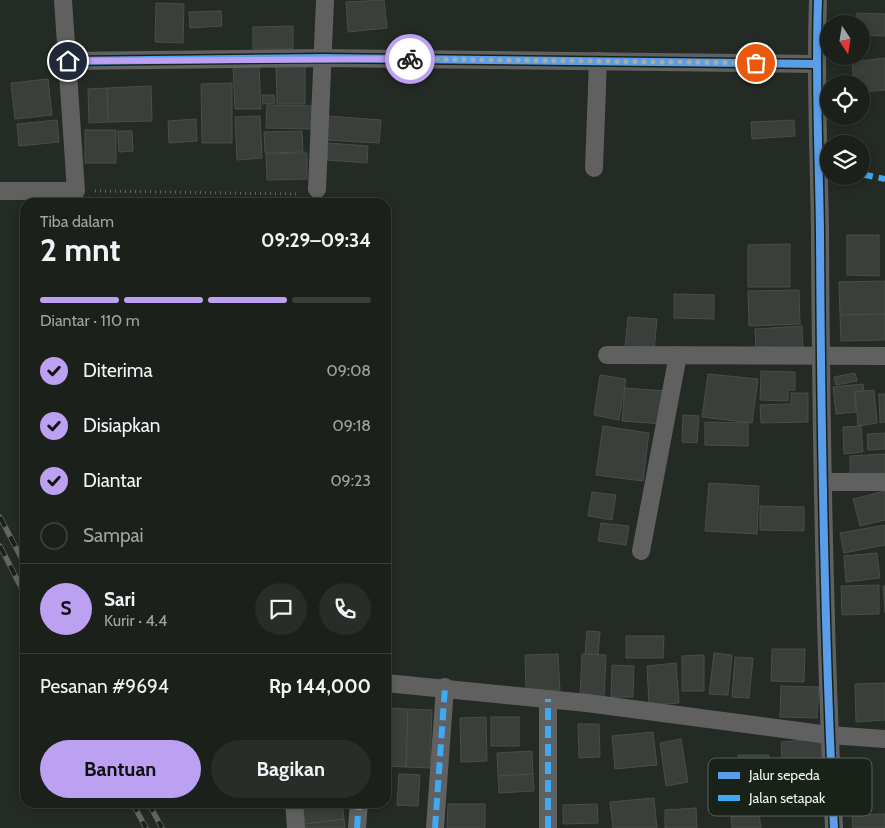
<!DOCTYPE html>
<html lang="id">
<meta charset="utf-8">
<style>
body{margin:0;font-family:Cabin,sans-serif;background:#282d28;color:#f1f3f6;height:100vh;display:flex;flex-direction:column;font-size:19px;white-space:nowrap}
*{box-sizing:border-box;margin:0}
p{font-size:16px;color:#a0a3a3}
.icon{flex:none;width:28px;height:28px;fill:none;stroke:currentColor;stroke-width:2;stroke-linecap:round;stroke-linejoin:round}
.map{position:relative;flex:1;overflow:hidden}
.sheet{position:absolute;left:20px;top:198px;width:371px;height:610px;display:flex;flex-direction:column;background:#1b201b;border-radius:15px;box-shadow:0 2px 8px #0003,0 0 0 1px #393e3a}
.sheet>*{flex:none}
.needle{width:32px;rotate:168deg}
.controls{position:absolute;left:820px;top:15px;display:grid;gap:10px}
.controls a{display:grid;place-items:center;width:50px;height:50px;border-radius:50%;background:#1b201b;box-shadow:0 2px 8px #0003,0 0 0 1px #393e3a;font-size:25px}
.pin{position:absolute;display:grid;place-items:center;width:42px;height:42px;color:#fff;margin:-21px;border:2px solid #fff;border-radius:50%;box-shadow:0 1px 5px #0007}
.courier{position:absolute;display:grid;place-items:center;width:50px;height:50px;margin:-25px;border:4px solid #bca0f2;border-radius:50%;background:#fff;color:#222;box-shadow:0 1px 6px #0007}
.headline em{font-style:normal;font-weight:700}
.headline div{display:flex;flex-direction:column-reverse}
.headline{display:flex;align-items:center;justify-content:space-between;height:85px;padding:0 20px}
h1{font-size:32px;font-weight:700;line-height:38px}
.bar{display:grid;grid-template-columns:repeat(4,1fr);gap:8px 5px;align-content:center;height:60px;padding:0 20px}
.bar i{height:6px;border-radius:4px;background:#393e3a}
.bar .current{background:#bca0f2}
.bar p{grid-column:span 4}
.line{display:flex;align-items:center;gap:12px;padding:0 20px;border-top:1px solid #393e3a}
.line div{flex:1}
.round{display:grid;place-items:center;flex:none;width:52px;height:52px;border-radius:26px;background:#282d28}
ol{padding:0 20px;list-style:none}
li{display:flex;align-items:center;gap:15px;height:55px}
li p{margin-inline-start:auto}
li .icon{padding:5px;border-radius:50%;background:#bca0f2;color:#111;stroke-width:4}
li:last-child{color:#a0a3a3}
li i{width:28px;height:28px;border:2px solid #393e3a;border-radius:50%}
.primary-button{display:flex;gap:10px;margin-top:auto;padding:10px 20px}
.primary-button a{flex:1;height:58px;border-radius:30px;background:#bca0f2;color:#111;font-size:20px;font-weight:700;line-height:58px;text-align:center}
.primary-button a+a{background:#282d28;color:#f1f3f6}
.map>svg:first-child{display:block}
.building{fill:#3b3f3b;stroke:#494e49}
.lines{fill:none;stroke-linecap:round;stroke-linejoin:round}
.path{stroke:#646564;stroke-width:3;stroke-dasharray:1 4;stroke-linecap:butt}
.street{stroke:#606061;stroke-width:18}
.rail-casing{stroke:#646664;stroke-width:5.5}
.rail{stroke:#182218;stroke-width:4;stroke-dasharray:11;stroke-linecap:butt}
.quiet{stroke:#3fa9f5;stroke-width:6;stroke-dasharray:12 6;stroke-linecap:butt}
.cycleway-casing{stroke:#182218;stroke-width:11}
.cycleway{stroke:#5a9eea;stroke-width:8}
.done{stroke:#a7ada6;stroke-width:5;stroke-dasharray:0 9}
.route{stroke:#bca0f2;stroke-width:6}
.key{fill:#182218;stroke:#586158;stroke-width:1}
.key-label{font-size:14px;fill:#edf3ec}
</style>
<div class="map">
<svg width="885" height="828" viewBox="0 0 885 828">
<rect width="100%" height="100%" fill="#242a24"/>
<g class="building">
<polygon points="384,0 387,28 348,32 346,2"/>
<polygon points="156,3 184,4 183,43 155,42"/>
<polygon points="221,11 222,26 190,28 189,12"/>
<polygon points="857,13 885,14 885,36 861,35 861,24 856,24"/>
<polygon points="293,26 293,49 253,49 253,27"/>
<polygon points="885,58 885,90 861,92 861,84 854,84 852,62"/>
<polygon points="259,65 261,109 235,109 233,66"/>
<polygon points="276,65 305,65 305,104 277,104"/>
<polygon points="48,79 52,115 15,119 11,83"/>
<polygon points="232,83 232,143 202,143 201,84"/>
<polygon points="151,86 152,121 108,122 107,88"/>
<polygon points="107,88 108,122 89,123 88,89"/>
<polygon points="262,95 274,95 275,103 263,104"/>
<polygon points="267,105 312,106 312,129 266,128"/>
<polygon points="260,116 262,158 237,160 235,117"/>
<polygon points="327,116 381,120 379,143 326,140"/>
<polygon points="196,119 197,141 169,143 168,121"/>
<polygon points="57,120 59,142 19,146 17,124"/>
<polygon points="794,120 795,136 752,139 751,122"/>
<rect x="85" y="130" width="31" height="33"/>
<polygon points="118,131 132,131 133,151 119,152"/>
<polygon points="302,131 303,152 265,153 264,132"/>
<polygon points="328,143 368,146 367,163 327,160"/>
<polygon points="307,153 307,179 267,180 266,154"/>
<polygon points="847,235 879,235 879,276 847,275"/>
<polygon points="790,244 790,287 748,287 748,245"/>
<polygon points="885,281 885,314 840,315 839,282"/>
<polygon points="799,290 800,324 749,326 748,291"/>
<polygon points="674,294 714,295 714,319 674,318"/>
<polygon points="885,314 885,340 841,341 840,315"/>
<polygon points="628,317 657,319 654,351 625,349"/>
<polygon points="802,326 803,350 756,353 755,329"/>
<polygon points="761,371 795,372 795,390 788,390 788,401 760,400"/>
<polygon points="855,373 857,381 836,385 834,377"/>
<polygon points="708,374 758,379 752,423 702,417"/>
<polygon points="600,375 626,379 619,420 594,415"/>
<polygon points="863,384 864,391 854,392 856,412 836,414 833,387"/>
<polygon points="625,388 666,391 663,424 622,421"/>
<polygon points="874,390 877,423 858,426 855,392"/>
<polygon points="791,393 808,393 808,422 761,423 760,405 791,404"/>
<polygon points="879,394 885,394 885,422 880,423"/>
<polygon points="683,415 699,416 697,443 682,442"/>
<polygon points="705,422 748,423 748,446 705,445"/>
<polygon points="603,426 649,433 643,481 596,475"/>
<polygon points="861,426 863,452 844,454 843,427"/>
<polygon points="885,433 885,449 868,450 867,434"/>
<polygon points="885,454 885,476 850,477 850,456"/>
<polygon points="709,483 759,486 757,534 705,531"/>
<polygon points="885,491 885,520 860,526 853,499"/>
<polygon points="592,492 616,495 612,520 588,516"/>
<polygon points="760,506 804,507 804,531 760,530"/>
<polygon points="601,523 629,526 626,545 598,541"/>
<polygon points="885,525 885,545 844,553 840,533"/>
<polygon points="877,553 880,578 846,582 844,556"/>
<polygon points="879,585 879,614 842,615 841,586"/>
<polygon points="883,586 885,586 885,613"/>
<polygon points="587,631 600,632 598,655 585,654"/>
<polygon points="626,636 664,636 663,658 626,658"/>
<polygon points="772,649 805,649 804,682 771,681"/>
<polygon points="714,653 732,655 728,695 709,694"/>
<polygon points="558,654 560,690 526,691 525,655"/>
<polygon points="582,654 606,655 604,698 580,697"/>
<polygon points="704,655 704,691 682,691 682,656"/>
<polygon points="735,657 753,658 749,698 732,697"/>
<polygon points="676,663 679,703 649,705 647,666"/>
<polygon points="612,665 634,666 633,697 611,697"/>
<polygon points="885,683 885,720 856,722 855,684"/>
<polygon points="781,686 819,687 817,718 780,717"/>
<polygon points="386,708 408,709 406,767 386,766"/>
<polygon points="408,709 432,710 430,768 406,767"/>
<polygon points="486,717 487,761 461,762 460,718"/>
<rect x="491" y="717" width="28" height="29"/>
<polygon points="578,724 599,724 600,757 579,758"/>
<polygon points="653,732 657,765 615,769 612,736"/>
<polygon points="681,739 688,782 666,786 660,743"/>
<polygon points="822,739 824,771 783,774 781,742"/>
<polygon points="532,751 533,774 498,776 497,753"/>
<polygon points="738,755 769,755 770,802 739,802"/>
<polygon points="399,774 420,775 418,806 397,805"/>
<polygon points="533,774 534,791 499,793 498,776"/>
<polygon points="654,798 657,828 613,828 610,802"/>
<polygon points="302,802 342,802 344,819 305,824"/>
<polygon points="448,804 485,804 485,828 447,828"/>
<polygon points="597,804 598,823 563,824 563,805"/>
<polygon points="696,808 697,828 665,828 665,810"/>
<polygon points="759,814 761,828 732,828 731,817"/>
<polygon points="885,814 885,828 853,828 852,815"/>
<polygon points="344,819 345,828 306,828 305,824"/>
</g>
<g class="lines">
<polyline class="path" points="95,191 298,194"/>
<g class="street">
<path d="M818 0C815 78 819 155 820 233 821 431 824 630 834 828"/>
<polyline points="68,61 324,58 816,64"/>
<polyline points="594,168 598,61"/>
<polyline points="317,189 325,0"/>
<polyline points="0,191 76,191 63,0"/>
<polyline points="607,355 885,356"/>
<polyline points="824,482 885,482"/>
<polyline points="641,551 678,355"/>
<polyline points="386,683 587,703 829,735 885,739"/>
<polyline points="294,802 296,828"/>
<polyline points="357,828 359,802"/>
<polyline points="435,828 445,687"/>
<polyline points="548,828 548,699"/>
</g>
<g class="rail-casing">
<g id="rail">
<polyline points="0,517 25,565"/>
<polyline points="0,546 25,595"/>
<polyline points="132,802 146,828"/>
<polyline points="148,802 162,828"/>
</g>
</g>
<use href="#rail" class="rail"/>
<g class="quiet">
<polyline points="861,174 885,179"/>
<polyline points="357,828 359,802"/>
<polyline points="435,828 445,687"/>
<polyline points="548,828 548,699"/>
</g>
<g class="cycleway-casing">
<g id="cycleway">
<path d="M818 0C815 78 819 155 820 233 821 431 824 630 834 828"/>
<polyline points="68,61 324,58 816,64"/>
</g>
</g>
<use href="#cycleway" class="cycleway"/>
</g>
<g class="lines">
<polyline class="done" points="410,59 756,63"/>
<polyline class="route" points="68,61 410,59"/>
</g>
<rect x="708" y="758" width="164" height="58" rx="8" class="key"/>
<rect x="718" y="772" width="22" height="7" fill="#5a9eea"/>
<rect x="718" y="795" width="22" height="6" fill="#3fa9f5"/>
<g class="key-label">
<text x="749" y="780">Jalur sepeda</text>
<text x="749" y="803">Jalan setapak</text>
</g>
</svg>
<div class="controls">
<a><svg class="needle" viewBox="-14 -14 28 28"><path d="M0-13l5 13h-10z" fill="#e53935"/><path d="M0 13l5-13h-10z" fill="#a0a3a3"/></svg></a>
<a><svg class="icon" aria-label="locate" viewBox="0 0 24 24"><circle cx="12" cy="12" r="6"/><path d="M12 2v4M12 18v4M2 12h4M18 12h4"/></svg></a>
<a><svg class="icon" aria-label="layers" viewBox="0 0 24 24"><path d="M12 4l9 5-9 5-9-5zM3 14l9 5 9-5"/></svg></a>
</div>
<div class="pin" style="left:756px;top:63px;background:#ea580c"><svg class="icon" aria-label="bag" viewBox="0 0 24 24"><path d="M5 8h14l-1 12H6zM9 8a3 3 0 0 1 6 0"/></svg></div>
<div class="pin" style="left:68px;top:61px;background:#1f2937"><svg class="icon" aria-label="home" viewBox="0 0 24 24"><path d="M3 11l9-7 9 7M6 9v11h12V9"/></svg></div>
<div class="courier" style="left:410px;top:59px"><svg class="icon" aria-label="bike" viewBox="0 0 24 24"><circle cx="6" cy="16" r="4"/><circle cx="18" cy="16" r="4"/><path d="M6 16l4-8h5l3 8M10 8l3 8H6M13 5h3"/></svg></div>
<section class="sheet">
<div class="headline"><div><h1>2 mnt</h1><p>Tiba dalam</p></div><em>09:29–09:34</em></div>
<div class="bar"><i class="current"></i><i class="current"></i><i class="current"></i><i></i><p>Diantar · 110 m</p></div>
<ol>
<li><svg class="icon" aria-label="check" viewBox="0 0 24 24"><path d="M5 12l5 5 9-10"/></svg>Diterima<p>09:08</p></li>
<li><svg class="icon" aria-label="check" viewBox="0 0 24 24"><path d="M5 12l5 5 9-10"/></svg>Disiapkan<p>09:18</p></li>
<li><svg class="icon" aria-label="check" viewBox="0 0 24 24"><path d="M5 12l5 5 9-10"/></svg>Diantar<p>09:23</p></li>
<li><i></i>Sampai</li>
</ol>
<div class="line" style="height:90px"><b class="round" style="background:#bca0f2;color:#111">S</b><div><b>Sari</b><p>Kurir · 4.4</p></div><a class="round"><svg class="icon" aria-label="chat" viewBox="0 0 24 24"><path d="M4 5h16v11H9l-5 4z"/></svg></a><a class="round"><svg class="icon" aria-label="phone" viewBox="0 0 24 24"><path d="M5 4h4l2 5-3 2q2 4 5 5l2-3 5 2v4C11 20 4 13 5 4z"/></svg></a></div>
<div class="line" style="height:65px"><div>Pesanan #9694</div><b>Rp 144,000</b></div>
<div class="primary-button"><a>Bantuan</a><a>Bagikan</a></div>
</section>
</div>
